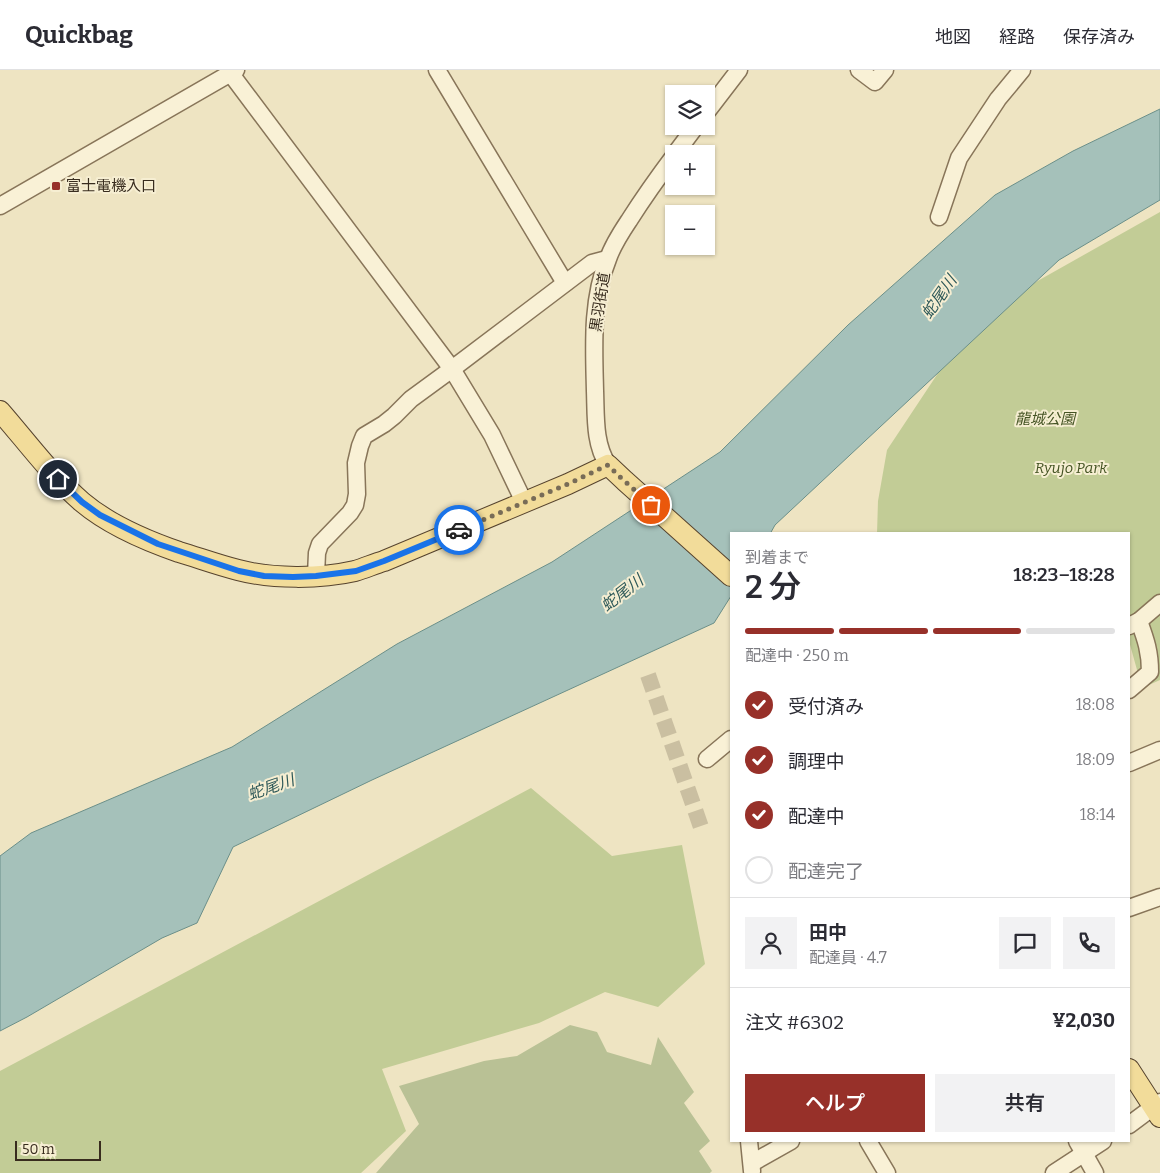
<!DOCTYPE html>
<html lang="ja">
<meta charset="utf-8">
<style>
body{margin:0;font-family:Bitter,"Noto Sans JP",serif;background:#f2f2f3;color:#2b2b33;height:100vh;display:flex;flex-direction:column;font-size:19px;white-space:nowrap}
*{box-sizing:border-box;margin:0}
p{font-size:16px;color:#7c7c81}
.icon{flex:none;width:28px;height:28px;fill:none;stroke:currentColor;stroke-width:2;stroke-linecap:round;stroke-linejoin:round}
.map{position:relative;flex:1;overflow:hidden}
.side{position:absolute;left:730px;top:462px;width:400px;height:610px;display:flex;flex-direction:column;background:#fff;border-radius:0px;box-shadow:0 1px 4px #0004}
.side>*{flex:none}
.controls{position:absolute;left:665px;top:15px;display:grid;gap:10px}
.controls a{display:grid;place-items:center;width:50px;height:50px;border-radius:0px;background:#fff;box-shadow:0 1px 4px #0004;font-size:25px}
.scale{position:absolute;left:15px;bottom:12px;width:86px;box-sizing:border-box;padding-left:5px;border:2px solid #382c1e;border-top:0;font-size:14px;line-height:18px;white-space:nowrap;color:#382c1e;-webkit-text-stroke:4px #f6eed2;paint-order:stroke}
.pin{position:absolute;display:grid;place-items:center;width:42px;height:42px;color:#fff;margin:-21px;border:2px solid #fff;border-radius:50%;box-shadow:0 1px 5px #0007}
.courier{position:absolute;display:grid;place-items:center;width:50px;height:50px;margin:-25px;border:4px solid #1a73e8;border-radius:50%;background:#fff;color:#222;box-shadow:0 1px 6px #0007}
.headline em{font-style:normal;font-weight:600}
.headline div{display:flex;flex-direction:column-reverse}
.headline{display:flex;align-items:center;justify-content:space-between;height:85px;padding:0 15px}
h1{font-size:32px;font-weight:600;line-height:38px}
.bar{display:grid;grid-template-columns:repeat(4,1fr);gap:8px 5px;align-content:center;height:60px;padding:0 15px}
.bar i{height:6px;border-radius:4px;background:#e1e1e2}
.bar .active{background:#973029}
.bar p{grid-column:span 4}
.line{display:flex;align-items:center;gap:12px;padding:0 15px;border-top:1px solid #e1e1e2}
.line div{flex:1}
.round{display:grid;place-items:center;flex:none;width:52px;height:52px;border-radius:0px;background:#f2f2f3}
ol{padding:0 15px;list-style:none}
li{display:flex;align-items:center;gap:15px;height:55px}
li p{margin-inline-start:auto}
li .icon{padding:5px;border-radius:50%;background:#973029;color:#fff;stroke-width:4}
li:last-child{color:#7c7c81}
li i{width:28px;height:28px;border:2px solid #e1e1e2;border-radius:50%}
.button{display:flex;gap:10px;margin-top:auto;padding:10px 15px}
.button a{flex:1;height:58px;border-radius:0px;background:#973029;color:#fff;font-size:20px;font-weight:600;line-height:58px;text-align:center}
.button a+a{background:#f2f2f3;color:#2b2b33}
header{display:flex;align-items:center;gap:30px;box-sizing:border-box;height:70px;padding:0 25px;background:#fff;border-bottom:1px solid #e1e1e2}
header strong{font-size:24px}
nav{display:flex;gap:28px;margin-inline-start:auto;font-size:18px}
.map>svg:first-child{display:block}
.green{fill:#c2cc96}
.cemetery{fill:#b9c195}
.water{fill:#a5c1ba;stroke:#6b8f89}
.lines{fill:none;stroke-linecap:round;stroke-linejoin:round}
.minor-tunnel{stroke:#cabfa1;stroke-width:16;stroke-dasharray:16 8;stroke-linecap:butt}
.minor-casing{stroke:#887559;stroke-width:19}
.major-casing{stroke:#56432e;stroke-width:22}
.minor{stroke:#f9f1d6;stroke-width:16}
.major{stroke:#f2dc9a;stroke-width:20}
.done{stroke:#786c57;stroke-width:5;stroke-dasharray:0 9}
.route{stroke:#1a73e8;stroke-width:6}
.poi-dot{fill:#973029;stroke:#f6eed2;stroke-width:2}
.labels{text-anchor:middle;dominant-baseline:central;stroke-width:4;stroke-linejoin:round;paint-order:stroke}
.poi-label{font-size:15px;fill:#382c1e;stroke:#f6eed2;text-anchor:start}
.street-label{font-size:15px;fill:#382c1e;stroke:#f6eed2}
.park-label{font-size:15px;font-style:italic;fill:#455424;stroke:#f6eed2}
.water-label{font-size:16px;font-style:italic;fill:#2d5858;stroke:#f6eed2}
</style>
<header>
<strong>Quickbag</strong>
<nav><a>地図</a><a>経路</a><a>保存済み</a></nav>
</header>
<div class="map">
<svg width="1160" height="1103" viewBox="0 0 1160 1103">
<rect width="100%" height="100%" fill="#eee4c2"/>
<g class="green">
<polygon points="1160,142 1160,610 1142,618 1129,571 1129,464 877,464 878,431 887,380 964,264 1034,213"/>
<polygon points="531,718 612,786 682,775 705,894 658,937 605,922 539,953 382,999 406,1061 361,1103 0,1103 0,1001"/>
</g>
<polygon class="cemetery" points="570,955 597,962 607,982 651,995 658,967 694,1022 684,1033 710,1071 699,1081 712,1101 710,1103 376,1103 419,1054 399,1016 484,991 517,986"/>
<polygon class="water" points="1160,39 1160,130 1059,190 775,455 770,464 731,464 731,526 714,553 372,710 233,777 197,853 162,868 27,947 0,961 0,786 31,763 232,677 397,574 552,492 720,382 848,255 995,125 1073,81"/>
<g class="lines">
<polyline class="minor-tunnel" points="648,605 702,760"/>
<g class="minor-casing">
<g id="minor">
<polyline points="228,0 452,299 492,365 524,432"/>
<polyline points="437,0 565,213"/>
<polyline points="859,0 875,12 885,0"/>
<polyline points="706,43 739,0"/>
<polyline points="675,84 696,56"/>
<polyline points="0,136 236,0"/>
<polyline points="939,147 959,88 998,29 1022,0"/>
<path d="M608 395C594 374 596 346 595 321 594 277 591 230 608 189 613 174 622 161 630 149 644 127 659 106 674 86"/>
<polyline points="316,505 317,483 320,474 350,443 355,435 357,424 356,393 360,376 364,366 384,354 394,346 411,329 452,299 592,193 607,189"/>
<polyline points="1129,556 1139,551 1160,533"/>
<path d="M1129 620 1150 602C1150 582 1146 570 1139 551"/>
<polyline points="707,689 731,669"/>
<polyline points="1129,693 1160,680"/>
<polyline points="1129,838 1160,827"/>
<polyline points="1129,1055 1160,1032"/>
<polyline points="749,1071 752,1101"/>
<polyline points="868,1071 887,1103"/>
<polyline points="1077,1071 1095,1103"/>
<polyline points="752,1093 791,1071"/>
<polyline points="1054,1103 1103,1071"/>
</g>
</g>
<g class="major-casing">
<g id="major">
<path d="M0 341C27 372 51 405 82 432 108 454 147 471 179 482 199 488 218 495 238 500 272 509 320 509 355 501 365 498 374 494 384 491L568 414 608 395 625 411 731 506"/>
<polyline points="1129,999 1160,1047"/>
</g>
</g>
<use href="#minor" class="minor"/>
<use href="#major" class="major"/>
</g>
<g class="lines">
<polyline class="done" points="459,460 568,414 608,395 619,406 651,435"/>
<polyline class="route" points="58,409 82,432 100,445 158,474 239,501 264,506 293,507 316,506 356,501 384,491 459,460"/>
</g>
<rect class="poi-dot" x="51" y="111" width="10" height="10" rx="2.5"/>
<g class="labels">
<g class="poi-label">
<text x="66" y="116">富士電機入口</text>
</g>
<g class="street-label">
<text transform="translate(600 232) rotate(-81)">黒羽街道</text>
</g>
<g class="park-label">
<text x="1045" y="349">龍城公園</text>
<text x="1071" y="398">Ryujo Park</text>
</g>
<g class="water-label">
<text transform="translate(939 227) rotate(-55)">蛇尾川</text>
<text transform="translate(622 523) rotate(-38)">蛇尾川</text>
<text transform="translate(271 717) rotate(-19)">蛇尾川</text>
</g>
</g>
</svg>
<div class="controls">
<a><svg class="icon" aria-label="layers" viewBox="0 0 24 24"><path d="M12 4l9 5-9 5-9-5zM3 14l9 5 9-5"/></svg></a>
<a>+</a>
<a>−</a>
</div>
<div class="scale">50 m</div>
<div class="pin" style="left:651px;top:435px;background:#ea580c"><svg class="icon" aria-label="bag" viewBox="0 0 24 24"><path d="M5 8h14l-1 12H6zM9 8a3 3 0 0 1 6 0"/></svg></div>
<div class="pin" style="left:58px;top:409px;background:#1f2937"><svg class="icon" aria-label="home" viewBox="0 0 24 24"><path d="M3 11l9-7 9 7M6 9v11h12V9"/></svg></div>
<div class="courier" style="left:459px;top:460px"><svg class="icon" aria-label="car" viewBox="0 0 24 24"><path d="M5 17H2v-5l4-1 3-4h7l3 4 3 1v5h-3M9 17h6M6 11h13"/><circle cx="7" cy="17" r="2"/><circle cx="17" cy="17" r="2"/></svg></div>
<section class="side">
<div class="headline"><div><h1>2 分</h1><p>到着まで</p></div><em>18:23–18:28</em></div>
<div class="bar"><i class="active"></i><i class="active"></i><i class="active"></i><i></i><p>配達中 · 250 m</p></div>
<ol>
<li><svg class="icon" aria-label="check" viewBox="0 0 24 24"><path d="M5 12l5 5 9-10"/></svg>受付済み<p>18:08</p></li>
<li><svg class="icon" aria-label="check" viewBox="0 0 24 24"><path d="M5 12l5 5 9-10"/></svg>調理中<p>18:09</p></li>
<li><svg class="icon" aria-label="check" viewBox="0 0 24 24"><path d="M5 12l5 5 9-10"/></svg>配達中<p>18:14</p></li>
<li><i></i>配達完了</li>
</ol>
<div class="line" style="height:90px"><a class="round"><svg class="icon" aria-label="person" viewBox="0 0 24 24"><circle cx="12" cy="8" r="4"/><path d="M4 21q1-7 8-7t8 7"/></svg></a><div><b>田中</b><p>配達員 · 4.7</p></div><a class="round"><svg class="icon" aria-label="chat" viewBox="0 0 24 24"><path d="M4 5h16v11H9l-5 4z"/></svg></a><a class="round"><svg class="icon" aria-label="phone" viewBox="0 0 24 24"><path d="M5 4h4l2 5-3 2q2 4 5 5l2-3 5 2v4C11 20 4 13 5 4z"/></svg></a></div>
<div class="line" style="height:65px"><div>注文 #6302</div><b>¥2,030</b></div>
<div class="button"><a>ヘルプ</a><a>共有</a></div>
</section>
</div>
